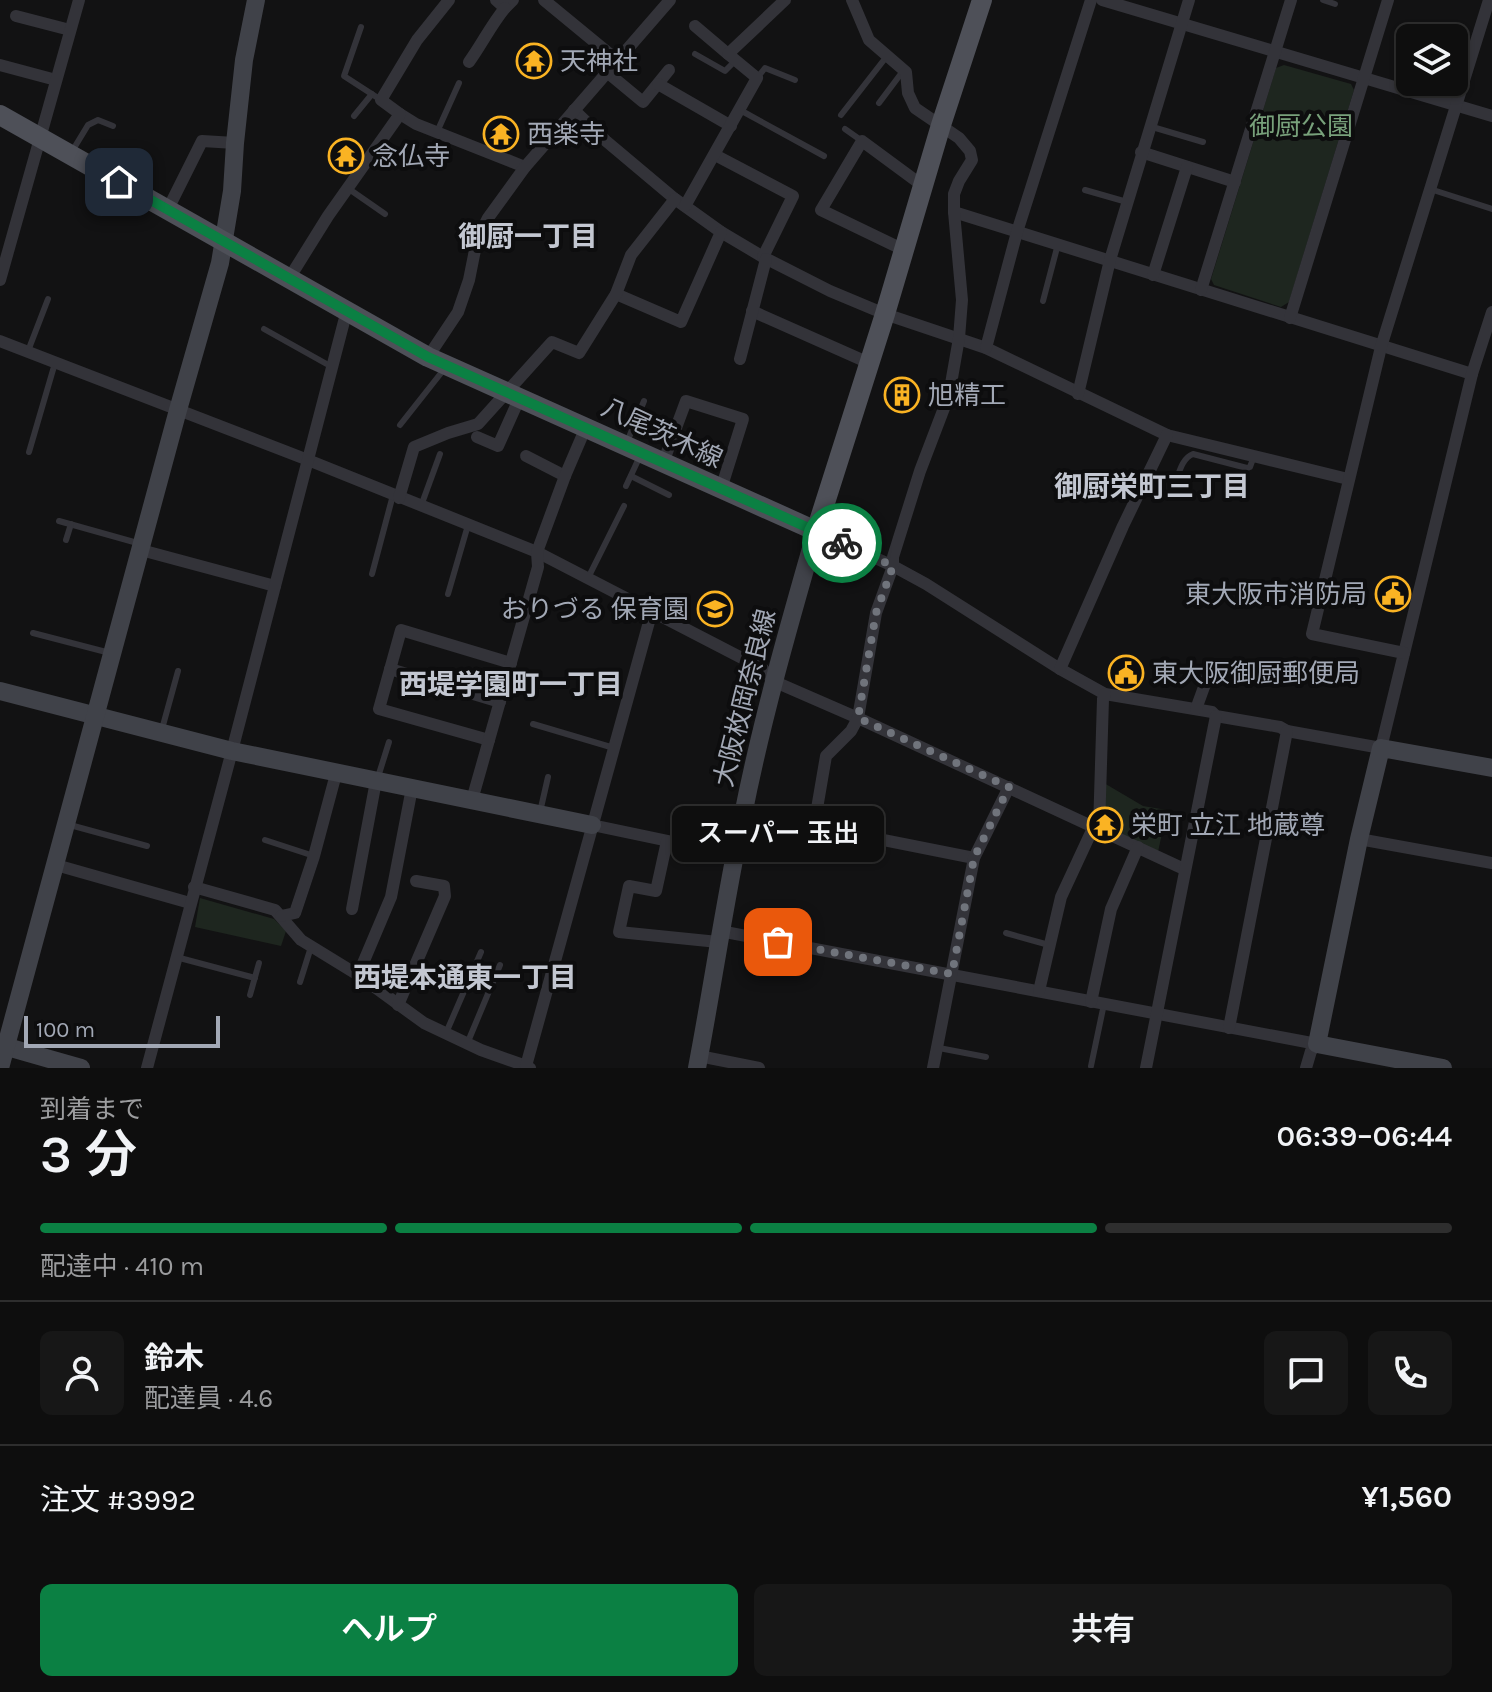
<!DOCTYPE html>
<html lang="ja">
<meta charset="utf-8">
<style>
body{margin:0;font-family:Karla,"Noto Sans JP",sans-serif;background:#171717;color:#f1f3f6;height:100vh;display:flex;flex-direction:column;font-size:30px;white-space:nowrap}
*{box-sizing:border-box;margin:0}
p{font-size:26px;color:#9b9c9e}
.icon{flex:none;width:44px;height:44px;fill:none;stroke:currentColor;stroke-width:2;stroke-linecap:round;stroke-linejoin:round}
.map{position:relative;height:1068px;overflow:hidden}
.panel{display:flex;flex-direction:column;background:#0e0e0e;flex:1}
.panel>*{flex:none}
.buttons{position:absolute;left:1396px;top:24px;display:grid;gap:16px}
.buttons a{display:grid;place-items:center;width:72px;height:72px;border-radius:12px;background:#0e0e0e;box-shadow:0 2px 6px #0004,0 0 0 2px #2e2e2e;font-size:40px}
.scale{position:absolute;left:24px;bottom:20px;width:196px;box-sizing:border-box;padding-left:8px;border:4px solid #a2a8b5;border-top:0;font-size:22px;line-height:28px;white-space:nowrap;color:#a2a8b5;-webkit-text-stroke:6px #0d0d0e;paint-order:stroke}
.pin{position:absolute;display:grid;place-items:center;width:68px;height:68px;color:#fff;margin:-34px;border-radius:16px;box-shadow:0 4px 12px #0006}
.courier{position:absolute;display:grid;place-items:center;width:80px;height:80px;margin:-40px;border:6px solid #0b8043;border-radius:50%;background:#fff;color:#222;box-shadow:0 2px 10px #0007}
.bubble{position:absolute;height:56px;border-radius:12px;background:#0e0e0e;box-shadow:0 2px 6px #0004,0 0 0 2px #2e2e2e;font-size:26px;font-weight:600;line-height:56px;text-align:center}
.overview em{font-style:normal;font-weight:600}
.overview div{display:flex;flex-direction:column-reverse}
.overview{display:flex;align-items:center;justify-content:space-between;height:136px;padding:0 40px}
h1{font-size:52px;font-weight:600;line-height:60px}
.bar{display:grid;grid-template-columns:repeat(4,1fr);gap:12px 8px;align-content:center;height:96px;padding:0 40px}
.bar i{height:10px;border-radius:6px;background:#2e2e2e}
.bar .on{background:#0b8043}
.bar p{grid-column:span 4}
.line{display:flex;align-items:center;gap:20px;padding:0 40px;border-top:2px solid #2e2e2e}
.line div{flex:1}
.round{display:grid;place-items:center;flex:none;width:84px;height:84px;border-radius:12px;background:#171717}
.button{display:flex;gap:16px;margin-top:auto;padding:16px 40px}
.button a{flex:1;height:92px;border-radius:12px;background:#0b8043;color:#fff;font-size:32px;font-weight:600;line-height:92px;text-align:center}
.button a+a{background:#171717;color:#f1f3f6}
.map>svg:first-child{display:block}
.green{fill:#1e261f}
.lines{fill:none;stroke-linecap:round;stroke-linejoin:round}
.lane{stroke:#333339;stroke-width:6}
.street{stroke:#333339;stroke-width:12}
.secondary{stroke:#404249;stroke-width:18}
.primary{stroke:#4e5058;stroke-width:20}
.done{stroke:#70747c;stroke-width:8;stroke-dasharray:0 14.4}
.route{stroke:#0b8043;stroke-width:10}
.labels{text-anchor:middle;dominant-baseline:central;stroke-width:8;stroke-linejoin:round;paint-order:stroke}
.poi-label{font-size:26px;fill:#a2a8b5;stroke:#0d0d0e;text-anchor:start}
.park-label{font-size:26px;fill:#78a17b;stroke:#0d0d0e}
.street-label{font-size:26px;fill:#a2a8b5;stroke:#0d0d0e}
.neighbourhood-label{font-size:28px;font-weight:bold;fill:#c3c7d1;stroke:#0d0d0e}
</style>
<div class="map">
<svg width="1492" height="1068" viewBox="0 0 1492 1068">
<rect width="100%" height="100%" fill="#121213"/>
<g class="green">
<polygon points="1284,65 1351,84 1354,90 1289,302 1281,307 1214,285 1211,279 1276,68"/>
<polygon points="1104,783 1143,806 1167,810 1158,852 1102,826"/>
<polygon points="200,898 274,919 286,931 281,946 195,927"/>
</g>
<g class="lines">
<g class="lane">
<polyline points="1323,0 1335,4"/>
<polyline points="361,27 344,76 381,100"/>
<polyline points="695,54 725,71 735,61"/>
<polyline points="757,78 765,68 795,80"/>
<polyline points="879,103 903,71"/>
<polyline points="740,110 824,156"/>
<polyline points="841,115 887,56"/>
<polyline points="354,116 372,94"/>
<polyline points="1149,126 1203,142"/>
<polyline points="845,129 862,141"/>
<polyline points="437,132 459,83"/>
<polyline points="71,153 88,125 98,120 113,126"/>
<polyline points="349,189 385,214"/>
<polyline points="1430,189 1492,209"/>
<polyline points="1085,190 1127,202"/>
<polyline points="1043,301 1058,244"/>
<polyline points="264,329 332,367"/>
<polyline points="28,351 48,299"/>
<polyline points="400,425 445,368"/>
<polyline points="627,442 644,401"/>
<polyline points="29,452 55,363"/>
<polyline points="631,476 669,495"/>
<path d="M1175 484C1179 473 1182 458 1193 454L1247 468 1250 467 1254 456"/>
<polyline points="626,486 640,456"/>
<polyline points="421,506 440,454"/>
<polyline points="59,521 141,544"/>
<polyline points="66,540 71,524"/>
<polyline points="372,574 393,495"/>
<polyline points="588,578 624,506"/>
<polyline points="448,594 468,525"/>
<polyline points="33,633 110,653"/>
<polyline points="533,724 614,748"/>
<polyline points="162,729 178,671"/>
<polyline points="378,777 389,742"/>
<polyline points="540,812 548,777"/>
<polyline points="70,825 147,846"/>
<polyline points="265,840 314,856"/>
<polyline points="1006,933 1049,945"/>
<polyline points="176,957 255,978"/>
<polyline points="300,982 311,947"/>
<polyline points="250,995 259,963"/>
<polyline points="446,1033 481,952"/>
<polyline points="467,1044 500,965"/>
<polyline points="939,1048 986,1057"/>
<polyline points="1091,1066 1104,1004"/>
</g>
<g class="street">
<polyline points="496,0 505,8 513,0"/>
<polyline points="544,0 618,61"/>
<polyline points="1102,0 1492,116"/>
<polyline points="16,16 70,30"/>
<polyline points="695,26 728,54"/>
<path d="M469 62C482 44 491 25 505 8"/>
<polyline points="0,65 56,80"/>
<polyline points="608,73 643,102 669,70"/>
<polyline points="658,84 731,126"/>
<polyline points="574,110 606,141 675,199 721,232 763,257 830,291 885,314 986,348 1167,435 1348,479"/>
<polyline points="400,114 416,124 525,167"/>
<polyline points="1141,152 1235,182"/>
<polyline points="715,155 793,196 763,257"/>
<polyline points="685,206 757,78 728,54 785,0"/>
<polyline points="168,209 202,141 235,143"/>
<polyline points="954,212 1472,374"/>
<polyline points="904,250 821,210 862,141 923,186"/>
<polyline points="1153,275 1187,167"/>
<polyline points="290,277 328,216 400,114 381,100 417,40 449,0"/>
<polyline points="0,280 79,0"/>
<polyline points="1201,290 1291,0"/>
<polyline points="616,294 681,322 721,232"/>
<polyline points="752,311 869,363"/>
<polyline points="1290,318 1388,0"/>
<polyline points="0,341 308,460 537,552 763,669 773,681 858,718 1184,869"/>
<polyline points="986,348 1017,232 1091,0"/>
<polyline points="428,357 458,312 469,280 477,240 488,218 525,167 670,0"/>
<polyline points="740,359 766,259"/>
<polyline points="1078,394 1110,260 1189,0"/>
<polyline points="477,437 498,446 520,397"/>
<polyline points="526,456 565,476"/>
<polyline points="663,463 686,401 743,419 721,489"/>
<polyline points="399,498 414,447 448,433 478,424 552,342 579,353 616,294 631,255 675,199"/>
<polyline points="816,531 893,566 926,584 1060,669 1105,694 1212,712 1216,716 1280,727 1287,731 1381,748 1472,374 1492,312"/>
<polyline points="141,550 275,586"/>
<polyline points="1404,653 1312,634 1381,347 1489,0"/>
<polyline points="390,669 500,702"/>
<polyline points="1060,669 1123,526 1167,435"/>
<polyline points="1196,709 1208,676"/>
<polyline points="489,740 379,709 401,630 511,663"/>
<polyline points="472,800 538,567 537,552 565,476 586,427"/>
<polyline points="743,812 974,858"/>
<polyline points="592,825 735,855"/>
<polyline points="814,826 826,756 851,731 858,718 876,613 893,566 893,557 920,471 949,395 959,338 962,300 954,212 954,194 959,181 972,160 970,151 959,138 915,108 908,93 906,72 869,40 852,0"/>
<polyline points="1099,829 1103,699 1105,694"/>
<polyline points="1359,839 1492,863"/>
<polyline points="667,841 656,891 629,886 619,932 718,942"/>
<polyline points="56,865 190,903"/>
<polyline points="194,887 275,910 301,940 358,975 424,1023 481,1050 526,1066"/>
<polyline points="352,909 376,781"/>
<polyline points="281,916 295,913 314,856 336,774"/>
<polyline points="720,931 1317,1044 1311,1051 1306,1068"/>
<polyline points="358,975 391,897 412,788"/>
<polyline points="1039,991 1061,897 1094,826"/>
<polyline points="1091,1002 1111,909 1138,847"/>
<polyline points="398,1005 445,896 444,886 416,881"/>
<polyline points="1229,1028 1287,731"/>
<polyline points="699,1056 759,1068"/>
<polyline points="147,1068 232,751 347,310"/>
<polyline points="530,1068 526,1066 652,611"/>
<polyline points="933,1068 974,858 1009,787"/>
<polyline points="1146,1068 1216,716"/>
</g>
<g class="secondary">
<polyline points="0,691 232,751 592,825"/>
<polyline points="0,1045 81,1068"/>
<polyline points="0,1068 178,410 220,263 232,191 235,143 244,60 256,0"/>
<path d="M697 1068C713 984 725 899 743 815 762 719 789 625 816 531"/>
<polyline points="1443,1068 1317,1044 1359,839 1381,748 1492,768"/>
</g>
<polyline class="primary" points="0,115 428,357 816,531 885,314 941,125 982,0"/>
</g>
<g class="lines">
<polyline class="done" points="778,942 952,974 974,858 1009,787 858,718 876,613 893,566 842,543"/>
<polyline class="route" points="119,182 428,357 842,543"/>
</g>
<defs>
<g id="temple-ring" transform="scale(1.8)"><circle r="9.5" fill="#0d0d0e" stroke="#fab323" stroke-width="1.5"/><path d="M0-6L5-2H3V0L6.5 2.5H4V6H1.5V3h-3V6H-4V2.5H-6.5L-3 0V-2H-5Z" fill="#fab323"/></g>
<g id="building-ring" transform="scale(1.8)"><circle r="9.5" fill="#0d0d0e" stroke="#fab323" stroke-width="1.5"/><path d="M-4-6H4V6H1V3H-1V6H-4ZM-2.5-4.3h1.7v1.8h-1.7ZM.8-4.3h1.7v1.8H.8ZM-2.5-1h1.7V.8h-1.7ZM.8-1h1.7V.8H.8Z" fill="#fab323"/></g>
<g id="civic-ring" transform="scale(1.8)"><circle r="9.5" fill="#0d0d0e" stroke="#fab323" stroke-width="1.5"/><path d="M-.6-6.5H3V-4.5H.6V-3L4-1V1h2V6H-6V1h2V-1L-.6-3ZM-1.2 2.5V6h2.4V2.5Z" fill="#fab323"/></g>
<g id="school-ring" transform="scale(1.8)"><circle r="9.5" fill="#0d0d0e" stroke="#fab323" stroke-width="1.5"/><path d="M0-5L7-2L0 1L-7-2ZM-4 1L0 2.5L4 1V4Q0 6-4 4Z" fill="#fab323"/></g>
</defs>
<g fill-rule="evenodd">
<use href="#temple-ring" x="534" y="61"/>
<use href="#temple-ring" x="501" y="134"/>
<use href="#temple-ring" x="346" y="156"/>
<use href="#building-ring" x="902" y="395"/>
<use href="#civic-ring" x="1393" y="594"/>
<use href="#school-ring" x="715" y="609"/>
<use href="#civic-ring" x="1126" y="673"/>
<use href="#temple-ring" x="1105" y="825"/>
</g>
<g class="labels">
<g class="poi-label">
<text x="560" y="61">天神社</text>
<text x="527" y="134">西楽寺</text>
<text x="372" y="156">念仏寺</text>
<text x="928" y="395">旭精工</text>
<text x="1367" y="594" text-anchor="end">東大阪市消防局</text>
<text x="689" y="609" text-anchor="end">おりづる 保育園</text>
<text x="1152" y="673">東大阪御厨郵便局</text>
<text x="1131" y="825">栄町 立江 地蔵尊</text>
</g>
<g class="park-label">
<text x="1301" y="126">御厨公園</text>
</g>
<g class="street-label">
<text transform="translate(662 433) rotate(25)">八尾茨木線</text>
<text transform="translate(745 698) rotate(-76)">大阪枚岡奈良線</text>
</g>
<g class="neighbourhood-label">
<text x="528" y="236">御厨一丁目</text>
<text x="1152" y="486">御厨栄町三丁目</text>
<text x="511" y="684">西堤学園町一丁目</text>
<text x="465" y="977">西堤本通東一丁目</text>
</g>
</g>
</svg>
<div class="buttons">
<a><svg class="icon" aria-label="layers" viewBox="0 0 24 24"><path d="M12 4l9 5-9 5-9-5zM3 14l9 5 9-5"/></svg></a>
</div>
<div class="scale">100 m</div>
<div class="pin" style="left:778px;top:942px;background:#ea580c"><svg class="icon" aria-label="bag" viewBox="0 0 24 24"><path d="M5 8h14l-1 12H6zM9 8a3 3 0 0 1 6 0"/></svg></div>
<div class="pin" style="left:119px;top:182px;background:#1f2937"><svg class="icon" aria-label="home" viewBox="0 0 24 24"><path d="M3 11l9-7 9 7M6 9v11h12V9"/></svg></div>
<div class="courier" style="left:842px;top:543px"><svg class="icon" aria-label="bike" viewBox="0 0 24 24"><circle cx="6" cy="16" r="4"/><circle cx="18" cy="16" r="4"/><path d="M6 16l4-8h5l3 8M10 8l3 8H6M13 5h3"/></svg></div>
<div class="bubble" style="left:672px;top:806px;width:212px">スーパー 玉出</div>
</div>
<section class="panel">
<div class="overview"><div><h1>3 分</h1><p>到着まで</p></div><em>06:39–06:44</em></div>
<div class="bar"><i class="on"></i><i class="on"></i><i class="on"></i><i></i><p>配達中 · 410 m</p></div>
<div class="line" style="height:144px"><a class="round"><svg class="icon" aria-label="person" viewBox="0 0 24 24"><circle cx="12" cy="8" r="4"/><path d="M4 21q1-7 8-7t8 7"/></svg></a><div><b>鈴木</b><p>配達員 · 4.6</p></div><a class="round"><svg class="icon" aria-label="chat" viewBox="0 0 24 24"><path d="M4 5h16v11H9l-5 4z"/></svg></a><a class="round"><svg class="icon" aria-label="phone" viewBox="0 0 24 24"><path d="M5 4h4l2 5-3 2q2 4 5 5l2-3 5 2v4C11 20 4 13 5 4z"/></svg></a></div>
<div class="line" style="height:104px"><div>注文 #3992</div><b>¥1,560</b></div>
<div class="button"><a>ヘルプ</a><a>共有</a></div>
</section>
